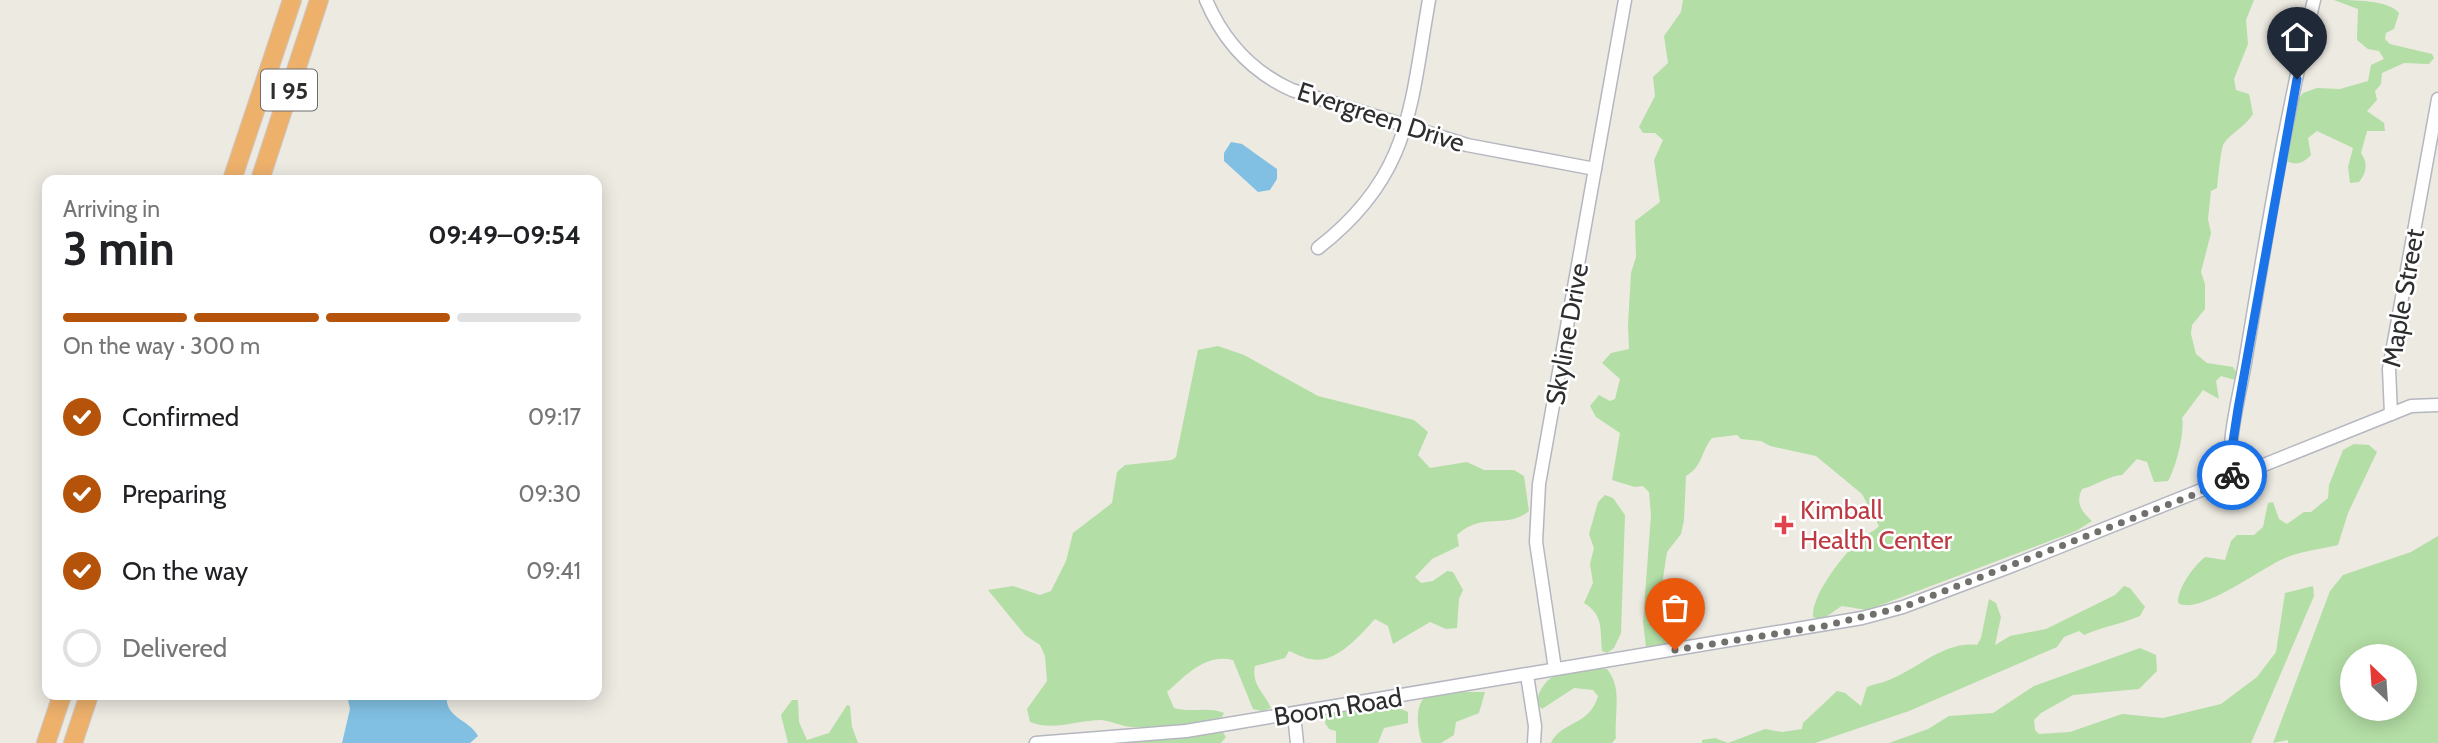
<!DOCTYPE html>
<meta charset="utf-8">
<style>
body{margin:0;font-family:Cabin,sans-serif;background:#f2f2f2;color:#202124;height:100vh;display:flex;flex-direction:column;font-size:26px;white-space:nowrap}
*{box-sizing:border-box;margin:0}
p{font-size:23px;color:#757577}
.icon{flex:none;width:38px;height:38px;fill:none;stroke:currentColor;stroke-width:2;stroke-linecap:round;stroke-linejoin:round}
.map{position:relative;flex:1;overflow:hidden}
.panel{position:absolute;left:42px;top:175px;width:560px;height:525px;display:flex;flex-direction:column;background:#fff;border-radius:14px;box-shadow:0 4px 18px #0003}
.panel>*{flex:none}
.needle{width:46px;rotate:335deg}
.tools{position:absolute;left:2340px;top:644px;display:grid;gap:14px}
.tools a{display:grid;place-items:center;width:77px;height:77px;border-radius:50%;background:#fff;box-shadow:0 4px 18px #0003;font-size:35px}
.pin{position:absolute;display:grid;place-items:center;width:60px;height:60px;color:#fff;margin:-72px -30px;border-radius:50% 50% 50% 0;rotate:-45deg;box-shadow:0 0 7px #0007}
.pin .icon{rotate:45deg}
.courier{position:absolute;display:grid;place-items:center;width:70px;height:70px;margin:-35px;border:5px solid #1a73e8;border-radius:50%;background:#fff;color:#222;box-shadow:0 2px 9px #0007}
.overview em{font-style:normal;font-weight:700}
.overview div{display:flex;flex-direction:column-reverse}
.overview{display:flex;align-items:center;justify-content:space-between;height:119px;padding:0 21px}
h1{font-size:46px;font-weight:700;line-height:52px}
.bar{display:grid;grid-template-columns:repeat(4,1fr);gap:10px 7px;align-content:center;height:84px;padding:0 21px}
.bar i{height:9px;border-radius:5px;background:#e0e0e0}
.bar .active{background:#b45309}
.bar p{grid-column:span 4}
ol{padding:0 21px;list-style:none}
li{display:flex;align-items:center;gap:21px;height:77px}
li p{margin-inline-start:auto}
li .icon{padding:7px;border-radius:50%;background:#b45309;color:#fff;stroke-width:4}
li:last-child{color:#757577}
li i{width:38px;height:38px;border:4px solid #e0e0e0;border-radius:50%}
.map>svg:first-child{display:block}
.green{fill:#b3dea5;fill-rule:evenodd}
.water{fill:#81c0e3}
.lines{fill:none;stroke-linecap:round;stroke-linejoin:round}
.minor-casing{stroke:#b5b7c0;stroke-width:15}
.highway-casing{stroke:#c9c9c9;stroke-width:20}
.minor{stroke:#fff;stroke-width:12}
.highway{stroke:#eeb16c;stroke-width:18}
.done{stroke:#71706d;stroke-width:7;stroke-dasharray:0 12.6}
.route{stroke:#1a73e8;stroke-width:9}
.health-dot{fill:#e0444e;stroke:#fff;stroke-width:2.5}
.labels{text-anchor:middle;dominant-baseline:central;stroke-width:5;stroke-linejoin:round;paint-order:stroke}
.shield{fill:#fff;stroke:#6d6d6d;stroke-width:2}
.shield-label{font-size:24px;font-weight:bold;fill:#2e2e2e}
.street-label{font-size:26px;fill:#2e2e2e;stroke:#fff}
.health-label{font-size:26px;fill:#be3a42;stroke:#fff;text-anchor:start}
</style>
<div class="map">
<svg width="2438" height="743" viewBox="0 0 2438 743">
<rect width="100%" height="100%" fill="#edeae2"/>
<g class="green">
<path d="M1683 0H2254L2246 20 2248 44 2234 79 2236 90 2249 94 2253 114C2245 127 2232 132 2224 143 2221 146 2218 180 2217 188L2211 191 2208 219 2211 233 2201 272 2205 284V309L2192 325 2191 334 2196 354 2207 363 2233 367 2236 372 2235 380 2221 376 2216 381 2219 399 2203 390 2182 418C2185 432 2176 468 2168 481L2154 482 2147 462 2137 459 2122 475C2110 475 2097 485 2082 489 2075 503 2082 512 2092 521L2076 531 1886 603 1867 610 1842 606C1832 611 1825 622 1813 617 1811 595 1844 554 1861 538 1867 533 1873 533 1879 526L1862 494 1816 456 1770 446 1761 441 1741 439 1737 435 1712 438C1701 451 1703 466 1686 476L1684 520 1681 534 1667 552 1663 578 1665 620 1675 635 1665 645 1646 647 1643 622 1651 515 1649 492 1643 486 1635 487 1612 480 1620 433 1596 417 1590 406 1599 395 1610 401 1615 399 1620 379 1602 363 1611 353 1629 349 1628 325 1631 273 1636 257 1635 221 1660 202 1654 160 1663 140 1655 133H1643L1639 127 1655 96 1653 77 1668 63 1664 36 1681 12Z"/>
<path d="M2334 0C2354 0 2389 0 2399 13L2394 29 2386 33 2385 39 2390 44 2432 54 2434 58 2429 64 2404 63 2382 73 2381 84 2375 91 2377 100 2367 111 2384 123 2385 131H2367L2361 153C2368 163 2367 172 2359 182L2350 183 2348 167 2353 148 2317 131 2308 138 2311 155C2303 163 2297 166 2286 161L2298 100 2303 93 2317 88 2340 89 2368 81 2371 65 2384 59 2379 51 2368 49 2357 40 2358 9Z"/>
<path d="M1218 346 1244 355 1318 396 1414 420 1428 432 1418 455 1430 468 1467 462 1484 470H1514L1524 476 1529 511C1506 530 1483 511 1457 535L1459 546 1432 559 1415 577 1421 583 1433 581 1447 571 1453 572 1463 590 1459 599 1457 628 1446 629 1430 622 1393 644 1388 626 1375 619C1360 635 1336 665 1310 659 1303 658 1295 653 1289 651L1285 658 1255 666C1251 685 1264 692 1271 708L1262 711 1253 709 1233 660C1206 653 1186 675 1167 692L1174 708C1191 713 1210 706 1224 713L1222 717C1194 724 1161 728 1131 727 1120 726 1110 720 1099 720 1075 721 1054 731 1030 722L1027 709 1047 681 1045 656 1040 645 1025 635 988 590 1013 586 1040 595 1051 591 1066 561 1073 533 1112 503 1117 472 1125 465 1172 460 1176 457 1198 350Z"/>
<path d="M2354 444 2369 445 2377 452 2348 513 2338 545C2320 549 2303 551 2285 558 2261 568 2199 616 2178 603 2178 587 2193 567 2205 557L2225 560 2231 541 2237 535H2254L2263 527 2268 503 2273 502 2279 519 2287 524 2304 512H2311L2328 498 2329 485 2343 450Z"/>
<path d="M1605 495 1613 498 1625 515 1621 633 1614 648 1607 653 1602 651C1600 630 1604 615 1584 603L1593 583 1590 564 1594 548 1589 534 1598 502Z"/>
<path d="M2438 536V743H2288V740L2273 743 2330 591 2343 575 2411 552ZM2352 656H2404V709H2352Z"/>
<path d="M2124 586 2130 588 2145 607 2140 616C2121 624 2102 627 2084 635L2079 631 2064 637 2057 647 1909 711 1815 743H1702V740L1715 738 1728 743 1765 729 1782 732 1802 729 1803 723 1837 691 1845 693 1861 706 1867 687C1874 684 1882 683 1889 680 1918 669 1944 641 1977 645L1981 638 1989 599 1996 603 2001 617 1995 645 2010 636 2046 629 2115 595Z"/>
<polygon points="2313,586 2314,596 2251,743 1889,743 1928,729 1949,716 1993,713 2034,686 2140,648 2156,655 2157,671 2139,689 2073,695 2041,713 2034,720 2035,730 2039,734 2070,732 2122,714 2163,718 2221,704 2257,677 2276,652 2285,593"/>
<path d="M1596 668 1607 669C1623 688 1614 714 1616 738L1612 743H1551C1562 720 1589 727 1598 696L1593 690 1574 688 1542 709 1536 703C1545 669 1565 673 1596 668Z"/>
<path d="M1463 692H1485L1479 713 1456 722 1454 735 1441 743H1422C1418 731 1413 703 1428 695 1437 691 1453 693 1463 692Z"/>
<polygon points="792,700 798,700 799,722 807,740 829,733 847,705 850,706 852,727 858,743 788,743 781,715"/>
<polygon points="1390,704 1408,712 1408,723 1384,728 1378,743 1336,743 1336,731 1329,729 1325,723 1327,714"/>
<polygon points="1222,731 1226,737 1221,743 1106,743"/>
</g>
<g class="water">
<polygon points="1231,142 1242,144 1277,169 1277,179 1270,190 1258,192 1224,161 1224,153"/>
<path d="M347 695H447C444 718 469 719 478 736L470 743H342L350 709Z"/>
</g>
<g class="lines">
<g class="minor-casing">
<g id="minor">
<path d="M1206 0C1223 40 1252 72 1292 90L1467 145 1595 169"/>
<path d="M1318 248C1411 176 1410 108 1429 0"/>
<polyline points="2391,414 2389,369 2438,99"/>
<path d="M2233 479C2224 447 2241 391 2246 357 2266 238 2285 118 2314 0"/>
<polyline points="1555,669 1536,542 1539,484 1625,0"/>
<polyline points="1527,675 1535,726 1534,743"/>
<polyline points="1294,714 1297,743"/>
<polyline points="1036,743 1186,731 1862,618 1903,607 2009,567 2411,406 2438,405"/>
</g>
</g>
<g class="highway-casing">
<g id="highway">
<polyline points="232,180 292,0"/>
<polyline points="260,180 319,0"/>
<polyline points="46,743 62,695"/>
<polyline points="73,743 89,695"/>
</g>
</g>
<use href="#minor" class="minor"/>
<use href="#highway" class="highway"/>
</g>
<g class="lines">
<polyline class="done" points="1675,650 1824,626 1903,607 2193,495 2233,479 2232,475"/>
<polyline class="route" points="2232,475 2230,461 2238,409 2297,79"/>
</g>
<path class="health-dot" d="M1780.5 514.5h7v7h7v7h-7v7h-7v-7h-7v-7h7z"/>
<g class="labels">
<rect class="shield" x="261" y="69.5" width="56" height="41" rx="5"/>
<g class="shield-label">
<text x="289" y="90">I 95</text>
</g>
<g class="street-label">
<text transform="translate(1381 117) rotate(18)">Evergreen Drive</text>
<text transform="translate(2403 298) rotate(-80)">Maple Street</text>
<text transform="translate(1567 334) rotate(-80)">Skyline Drive</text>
<text transform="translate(1338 707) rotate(-9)">Boom Road</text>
</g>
<g class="health-label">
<text x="1800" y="510">Kimball<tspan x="1800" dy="30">Health Center</tspan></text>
</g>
</g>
</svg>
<div class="tools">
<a><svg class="needle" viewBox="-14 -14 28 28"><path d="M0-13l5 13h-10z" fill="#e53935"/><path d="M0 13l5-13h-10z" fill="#757577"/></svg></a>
</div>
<div class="pin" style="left:1675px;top:650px;background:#ea580c"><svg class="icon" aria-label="bag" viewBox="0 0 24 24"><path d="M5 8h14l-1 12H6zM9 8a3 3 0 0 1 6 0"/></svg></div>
<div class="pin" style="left:2297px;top:79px;background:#1f2937"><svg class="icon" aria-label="home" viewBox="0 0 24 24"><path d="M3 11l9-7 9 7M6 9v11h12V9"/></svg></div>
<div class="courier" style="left:2232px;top:475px"><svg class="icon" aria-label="bike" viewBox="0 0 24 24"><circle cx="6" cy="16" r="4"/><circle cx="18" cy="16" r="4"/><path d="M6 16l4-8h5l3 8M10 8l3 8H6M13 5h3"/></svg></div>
<section class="panel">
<div class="overview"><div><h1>3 min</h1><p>Arriving in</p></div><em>09:49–09:54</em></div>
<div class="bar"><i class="active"></i><i class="active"></i><i class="active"></i><i></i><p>On the way · 300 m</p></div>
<ol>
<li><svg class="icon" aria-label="check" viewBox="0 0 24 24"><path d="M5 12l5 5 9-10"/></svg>Confirmed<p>09:17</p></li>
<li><svg class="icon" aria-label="check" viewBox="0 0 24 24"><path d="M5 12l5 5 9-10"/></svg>Preparing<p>09:30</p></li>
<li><svg class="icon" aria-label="check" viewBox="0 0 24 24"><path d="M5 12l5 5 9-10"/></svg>On the way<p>09:41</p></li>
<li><i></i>Delivered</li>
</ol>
</section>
</div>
